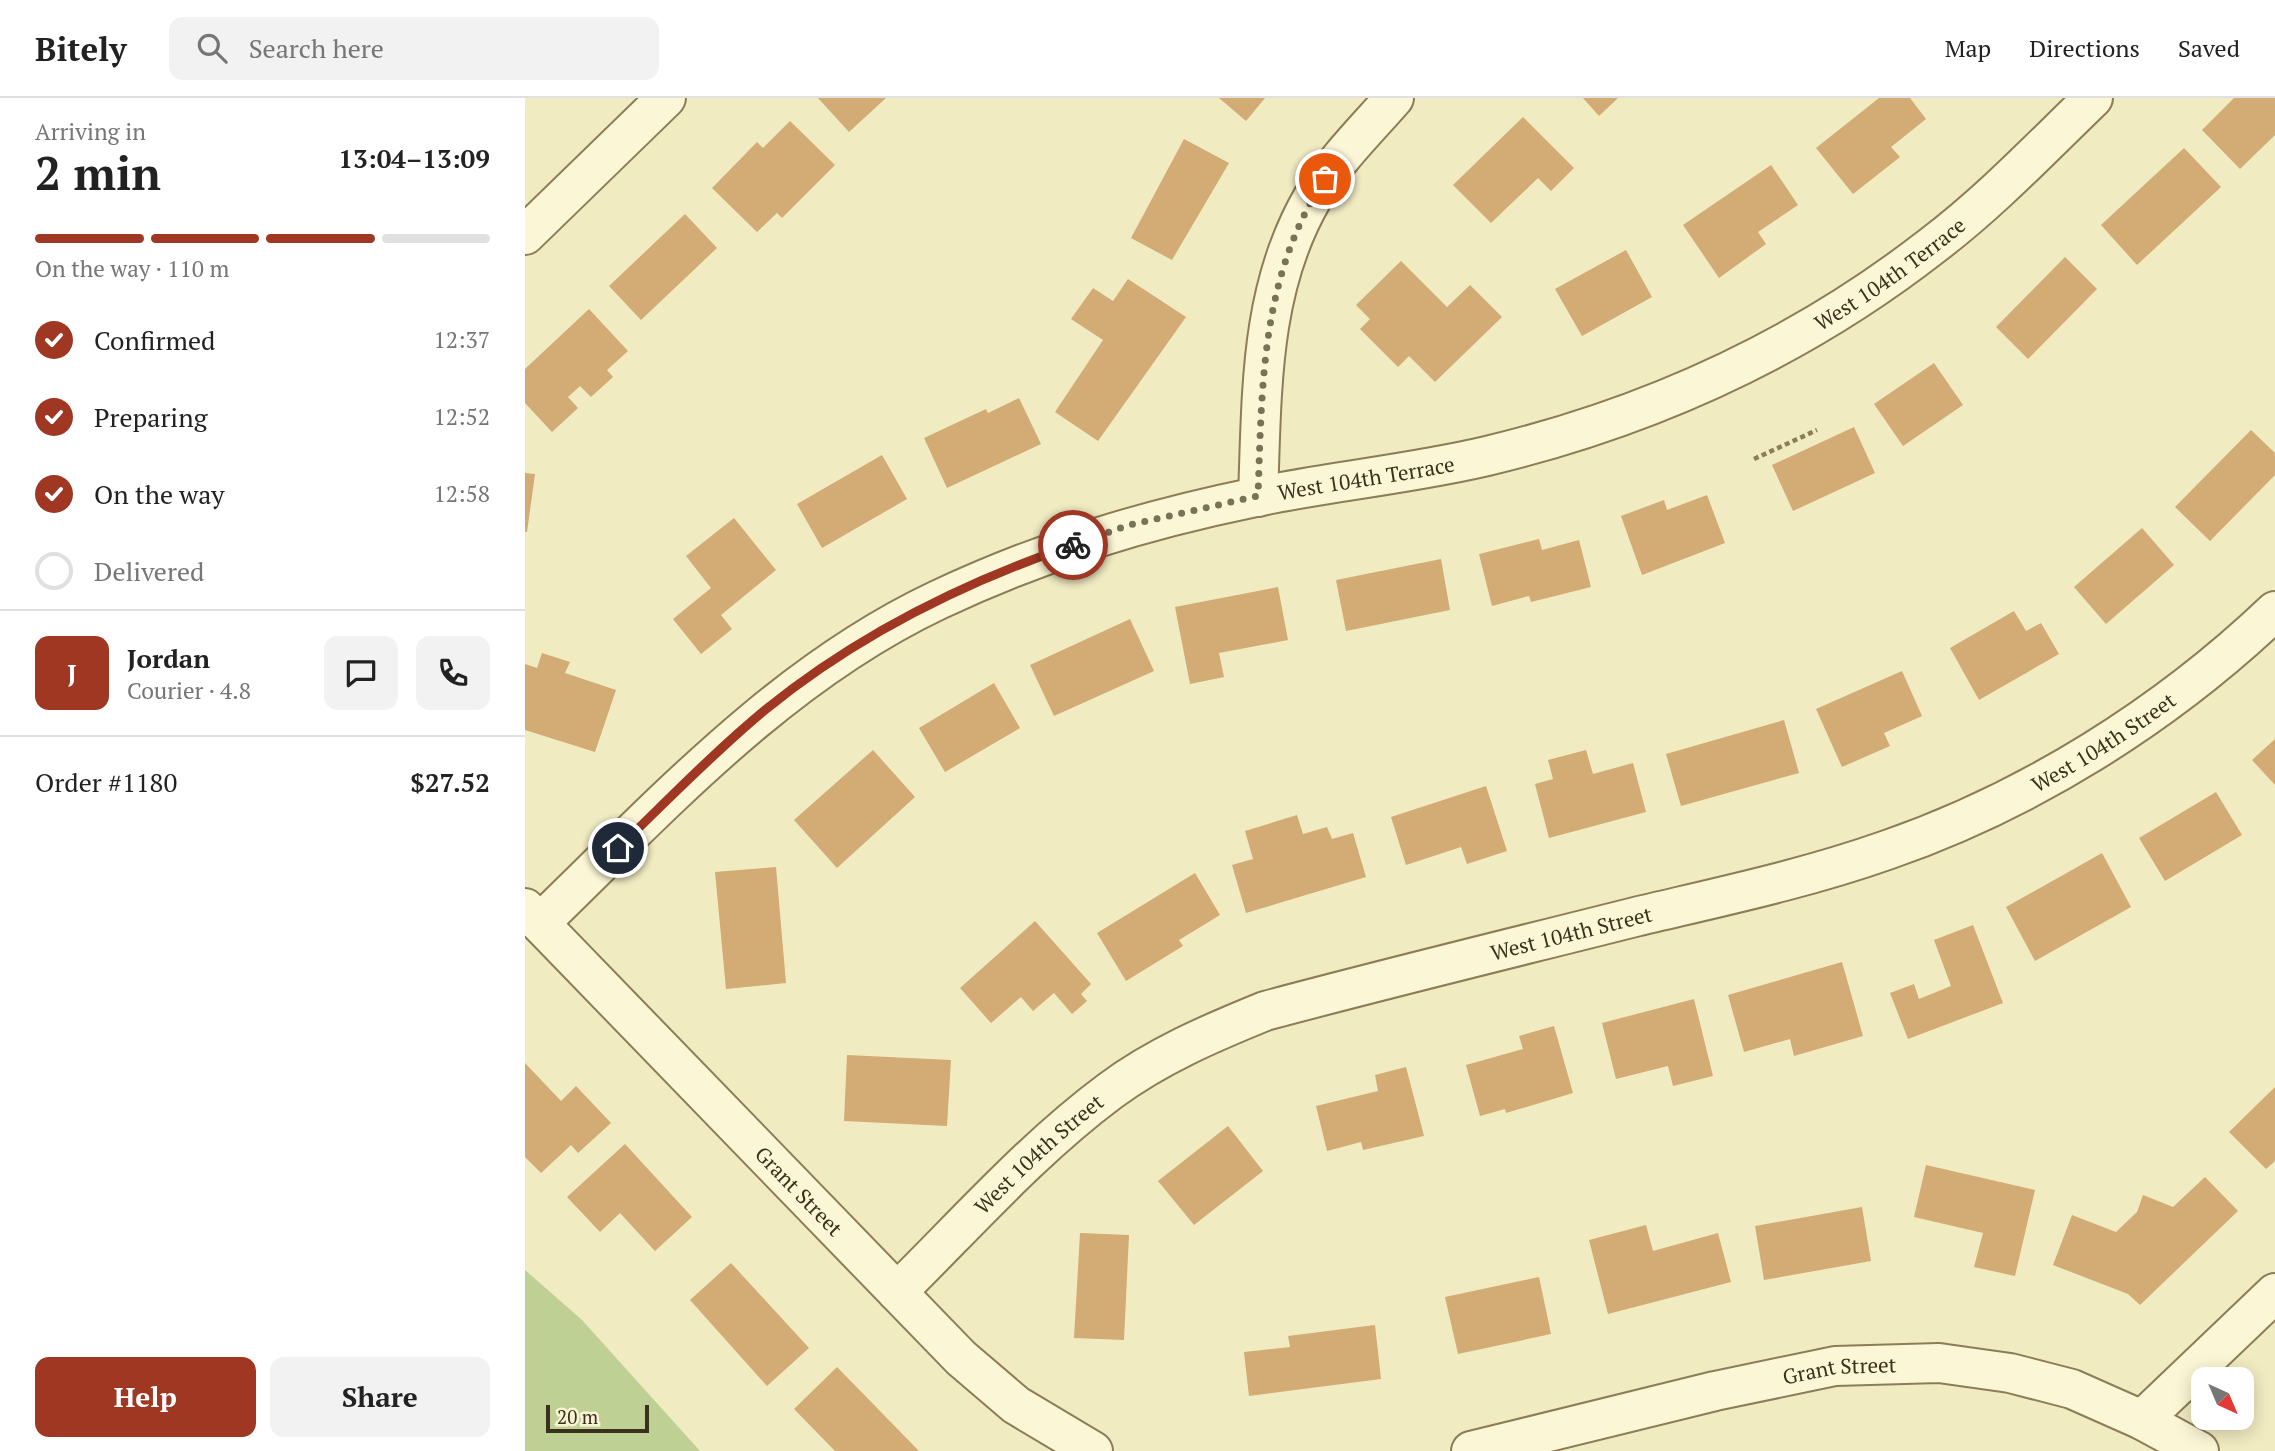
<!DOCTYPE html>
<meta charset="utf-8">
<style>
body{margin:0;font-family:"PT Serif",serif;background:#f2f2f2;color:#222;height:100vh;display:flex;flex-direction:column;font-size:26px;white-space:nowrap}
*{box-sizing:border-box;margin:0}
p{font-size:23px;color:#767676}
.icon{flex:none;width:38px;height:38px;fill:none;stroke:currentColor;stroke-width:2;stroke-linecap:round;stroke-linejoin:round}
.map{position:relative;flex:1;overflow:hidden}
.sheet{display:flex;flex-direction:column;background:#fff;width:525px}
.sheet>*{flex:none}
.needle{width:46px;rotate:136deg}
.controls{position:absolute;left:1666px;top:1269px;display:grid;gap:14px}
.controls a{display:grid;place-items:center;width:63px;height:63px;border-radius:14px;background:#fff;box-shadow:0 4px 18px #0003;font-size:35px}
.scale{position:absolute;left:21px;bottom:18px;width:103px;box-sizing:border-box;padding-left:7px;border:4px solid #3b301d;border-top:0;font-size:19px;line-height:24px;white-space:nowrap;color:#3b301d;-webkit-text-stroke:5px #f8f3d2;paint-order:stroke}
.pin{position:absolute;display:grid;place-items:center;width:60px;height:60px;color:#fff;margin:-30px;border:4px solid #fff;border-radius:50%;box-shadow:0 2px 7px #0007}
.courier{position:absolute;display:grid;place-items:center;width:70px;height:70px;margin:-35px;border:5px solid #9f3723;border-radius:50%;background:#fff;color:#222;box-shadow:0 2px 9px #0007}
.summary em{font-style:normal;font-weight:800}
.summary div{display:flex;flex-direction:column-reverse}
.summary{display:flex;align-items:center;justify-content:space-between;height:119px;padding:0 35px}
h1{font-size:46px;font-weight:800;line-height:52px}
.bar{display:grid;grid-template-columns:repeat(4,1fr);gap:10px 7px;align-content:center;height:84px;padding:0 35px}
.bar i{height:9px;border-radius:5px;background:#e0e0e0}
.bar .selected{background:#9f3723}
.bar p{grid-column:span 4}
.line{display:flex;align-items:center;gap:18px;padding:0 35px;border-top:2px solid #e0e0e0}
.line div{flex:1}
.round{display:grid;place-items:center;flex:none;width:74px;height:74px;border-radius:14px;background:#f2f2f2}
ol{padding:0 35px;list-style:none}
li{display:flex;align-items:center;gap:21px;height:77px}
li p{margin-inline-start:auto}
li .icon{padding:7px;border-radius:50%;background:#9f3723;color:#fff;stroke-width:4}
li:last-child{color:#767676}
li i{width:38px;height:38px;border:4px solid #e0e0e0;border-radius:50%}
.action{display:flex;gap:14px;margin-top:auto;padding:14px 35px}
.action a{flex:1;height:80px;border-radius:14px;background:#9f3723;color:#fff;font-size:28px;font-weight:800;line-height:80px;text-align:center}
.action a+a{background:#f2f2f2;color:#222}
header{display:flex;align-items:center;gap:42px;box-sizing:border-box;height:98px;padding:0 35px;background:#fff;border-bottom:2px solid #e0e0e0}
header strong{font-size:33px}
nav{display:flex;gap:38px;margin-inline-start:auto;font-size:24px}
.search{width:490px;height:63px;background:#f2f2f2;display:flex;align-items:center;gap:18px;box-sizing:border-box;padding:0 24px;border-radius:14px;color:#767676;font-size:26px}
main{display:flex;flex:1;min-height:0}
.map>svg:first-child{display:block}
.green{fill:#bfd095}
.building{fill:#d2ab75}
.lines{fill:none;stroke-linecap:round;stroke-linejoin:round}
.minor-casing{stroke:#8c7c57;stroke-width:42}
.path{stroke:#8c7c57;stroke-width:4.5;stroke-dasharray:5 3.5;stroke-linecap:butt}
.minor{stroke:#fbf6d5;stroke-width:38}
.done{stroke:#7b7157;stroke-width:7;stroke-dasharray:0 12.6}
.route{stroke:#9f3723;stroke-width:9}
.labels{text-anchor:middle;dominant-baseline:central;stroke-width:5;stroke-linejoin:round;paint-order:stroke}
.street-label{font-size:21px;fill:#3b301d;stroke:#f8f3d2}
</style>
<header>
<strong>Bitely</strong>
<div class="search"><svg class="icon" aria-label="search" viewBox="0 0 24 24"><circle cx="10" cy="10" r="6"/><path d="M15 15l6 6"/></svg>Search here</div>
<nav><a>Map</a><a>Directions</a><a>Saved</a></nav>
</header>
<main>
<section class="sheet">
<div class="summary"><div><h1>2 min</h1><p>Arriving in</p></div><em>13:04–13:09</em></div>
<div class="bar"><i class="selected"></i><i class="selected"></i><i class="selected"></i><i></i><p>On the way · 110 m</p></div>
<ol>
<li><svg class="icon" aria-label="check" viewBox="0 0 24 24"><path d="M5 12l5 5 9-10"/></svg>Confirmed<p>12:37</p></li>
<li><svg class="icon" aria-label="check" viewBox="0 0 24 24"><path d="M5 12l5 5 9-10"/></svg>Preparing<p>12:52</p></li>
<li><svg class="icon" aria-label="check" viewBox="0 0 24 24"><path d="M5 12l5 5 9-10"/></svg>On the way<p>12:58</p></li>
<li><i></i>Delivered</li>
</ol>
<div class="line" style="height:126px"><b class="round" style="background:#9f3723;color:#fff">J</b><div><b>Jordan</b><p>Courier · 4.8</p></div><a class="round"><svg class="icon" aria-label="chat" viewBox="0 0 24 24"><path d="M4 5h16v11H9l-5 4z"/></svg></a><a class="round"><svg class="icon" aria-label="phone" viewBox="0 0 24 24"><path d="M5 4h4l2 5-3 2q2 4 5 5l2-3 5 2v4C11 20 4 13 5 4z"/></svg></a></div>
<div class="line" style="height:91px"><div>Order #1180</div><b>$27.52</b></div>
<div class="action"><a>Help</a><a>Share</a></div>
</section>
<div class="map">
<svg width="1750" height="1353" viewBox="0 0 1750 1353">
<rect width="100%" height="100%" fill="#f1ebc2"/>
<polygon class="green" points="0,1172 57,1222 175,1353 0,1353"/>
<g class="building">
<polygon points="293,0 361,0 324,34"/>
<polygon points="694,0 740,0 721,23"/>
<polygon points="1058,0 1093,0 1074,18"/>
<polygon points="1354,0 1385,0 1401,21 1366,49 1375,59 1328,96 1291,50"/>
<polygon points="1709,0 1750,0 1750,37 1715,71 1677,32"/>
<polygon points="998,19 1049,70 1026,93 1013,80 966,125 928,87"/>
<polygon points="265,23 310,67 257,120 252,115 232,134 187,90 232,44 238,50"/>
<polygon points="659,41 704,65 647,162 606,140"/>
<polygon points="1659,50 1696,89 1612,167 1576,127"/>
<polygon points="1246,67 1273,107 1233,134 1241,146 1194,180 1158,127"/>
<polygon points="160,116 192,150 116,222 84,188"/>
<polygon points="1101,152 1127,199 1057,238 1030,191"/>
<polygon points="1540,159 1572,191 1503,261 1471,229"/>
<polygon points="876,163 922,209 945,187 977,219 910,284 884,258 873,269 835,231 845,221 831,207"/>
<polygon points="603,181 661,219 573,343 530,314 578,242 546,221 568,190 588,203"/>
<polygon points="64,211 103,253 82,272 88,279 66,299 55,288 43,299 53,310 27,334 0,305 0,271"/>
<polygon points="1409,265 1438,307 1378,348 1349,306"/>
<polygon points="494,300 516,346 422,390 399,340 461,311 463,315"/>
<polygon points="1329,329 1350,375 1268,413 1247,367"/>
<polygon points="1726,332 1750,355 1750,377 1685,443 1650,409"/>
<polygon points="357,357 382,401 297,450 272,406"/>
<polygon points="0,375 10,376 2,434 0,434"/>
<polygon points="1182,397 1200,445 1117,477 1096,418 1139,402 1142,412"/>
<polygon points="209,420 251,472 196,517 207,531 176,556 148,521 186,490 161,458"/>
<polygon points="1617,430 1649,467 1581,526 1549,489"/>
<polygon points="1014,441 1017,452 1054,442 1066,489 1006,504 1004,498 967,508 954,456"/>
<polygon points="916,461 925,512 821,533 811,482"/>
<polygon points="753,489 763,542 694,555 699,579 665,586 650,509"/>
<polygon points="1489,513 1501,533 1516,525 1534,556 1454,602 1425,550"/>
<polygon points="605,521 629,573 529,618 505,567"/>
<polygon points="17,555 45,564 40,575 91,592 70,654 0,632 0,566 12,570"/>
<polygon points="1377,573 1397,618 1359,635 1365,648 1317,669 1291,611"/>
<polygon points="469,585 495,630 420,674 394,630"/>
<polygon points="1259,622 1274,675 1156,708 1141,656"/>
<polygon points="1750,641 1750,687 1727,662"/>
<polygon points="348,652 390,699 312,770 269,722"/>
<polygon points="1061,652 1068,676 1108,665 1121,714 1024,740 1010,686 1028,681 1023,662"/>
<polygon points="961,688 982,753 942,766 936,749 881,767 866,719"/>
<polygon points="1691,694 1717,737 1640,783 1614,740"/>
<polygon points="772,717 778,736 802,729 807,741 828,735 841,779 721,815 707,767 728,761 720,733"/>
<polygon points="1577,755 1606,809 1510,863 1481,809"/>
<polygon points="251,769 261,885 201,891 190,774"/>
<polygon points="670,775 695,817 654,842 658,848 601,883 572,835"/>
<polygon points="510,823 566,886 556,896 562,903 547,916 529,895 508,913 496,899 466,925 435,890"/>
<polygon points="1448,827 1478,905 1383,941 1365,895 1389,886 1394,901 1426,888 1409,842"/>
<polygon points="1317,864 1338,938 1269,958 1265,941 1219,954 1203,897"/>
<polygon points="1169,901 1188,978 1148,988 1143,968 1091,981 1077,925"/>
<polygon points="1029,928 1048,995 981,1015 980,1011 955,1018 941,967 998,951 994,938"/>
<polygon points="322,957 426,962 422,1028 319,1023"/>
<polygon points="0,965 36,1003 51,988 86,1025 53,1055 46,1047 16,1075 0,1059"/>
<polygon points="881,969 899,1038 838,1052 836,1044 802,1053 791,1008 853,993 850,977"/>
<polygon points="1750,989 1750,1063 1741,1071 1704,1034"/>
<polygon points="703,1028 738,1073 669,1127 633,1083"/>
<polygon points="100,1046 167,1119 130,1153 95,1115 75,1134 42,1099"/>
<polygon points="1401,1067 1510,1092 1490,1178 1449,1169 1458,1135 1389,1119"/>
<polygon points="1680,1079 1713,1113 1615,1207 1603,1196 1528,1167 1547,1117 1591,1134 1612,1114 1618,1097 1648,1109"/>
<polygon points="1337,1109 1346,1163 1239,1182 1230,1128"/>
<polygon points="1121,1127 1128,1153 1193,1135 1206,1184 1083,1216 1064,1142"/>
<polygon points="555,1135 604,1137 599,1242 549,1240"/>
<polygon points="206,1165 284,1250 242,1288 165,1202"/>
<polygon points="1014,1179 1026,1236 933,1256 920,1199"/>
<polygon points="850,1227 856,1281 724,1298 719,1254 765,1249 763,1238"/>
<polygon points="312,1269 394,1353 310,1353 269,1311"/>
</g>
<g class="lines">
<g class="minor-casing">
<g id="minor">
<polyline points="0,137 141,0"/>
<path d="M733 399C737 295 734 191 788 99 810 62 841 32 869 0"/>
<path id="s1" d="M0 810 436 1260 491 1307 568 1353"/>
<path id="s2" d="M15 825C137 707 256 576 413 502 517 453 619 422 731 399 807 383 886 376 962 358 1125 319 1276 250 1408 147 1466 103 1516 50 1568 0"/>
<path id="s3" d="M372 1194C441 1126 507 1051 585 993 632 958 686 935 740 913 863 880 987 850 1110 819 1194 799 1280 781 1362 752 1504 703 1641 617 1750 513"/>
<polyline points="1617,1322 1750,1195"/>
<path id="s4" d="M946 1353 1190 1293 1310 1268 1414 1265 1485 1275 1547 1291 1617 1322 1674 1353"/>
</g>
</g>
<polyline class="path" points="1229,361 1292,332"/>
<use href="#minor" class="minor"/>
</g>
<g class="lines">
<path class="done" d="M548 447 604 427 733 398C737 287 736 177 800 81"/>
<path class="route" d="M93 750C141 704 188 655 240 612 331 538 437 485 548 447"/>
</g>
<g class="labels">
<g class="street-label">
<text stroke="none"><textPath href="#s2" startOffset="1530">West 104th Terrace</textPath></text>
<text stroke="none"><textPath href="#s2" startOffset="962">West 104th Terrace</textPath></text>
<text stroke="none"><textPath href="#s3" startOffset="1353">West 104th Street</textPath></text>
<text stroke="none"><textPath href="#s3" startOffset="784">West 104th Street</textPath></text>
<text stroke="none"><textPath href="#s3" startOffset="198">West 104th Street</textPath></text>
<text stroke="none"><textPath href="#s1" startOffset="394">Grant Street</textPath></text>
<text stroke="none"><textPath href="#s4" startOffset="378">Grant Street</textPath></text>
</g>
</g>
</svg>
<div class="controls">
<a><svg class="needle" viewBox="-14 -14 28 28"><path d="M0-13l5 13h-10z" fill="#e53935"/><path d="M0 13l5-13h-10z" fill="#767676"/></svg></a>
</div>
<div class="scale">20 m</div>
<div class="pin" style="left:800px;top:81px;background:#ea580c"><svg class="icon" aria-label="bag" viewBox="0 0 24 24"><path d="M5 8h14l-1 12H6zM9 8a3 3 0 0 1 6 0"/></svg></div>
<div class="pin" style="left:93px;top:750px;background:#1f2937"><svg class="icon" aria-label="home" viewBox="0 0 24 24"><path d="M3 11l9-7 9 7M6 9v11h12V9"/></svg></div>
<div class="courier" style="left:548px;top:447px"><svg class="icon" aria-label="bike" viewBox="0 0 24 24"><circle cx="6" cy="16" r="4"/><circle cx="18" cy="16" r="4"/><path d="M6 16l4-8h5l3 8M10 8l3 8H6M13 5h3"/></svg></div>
</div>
</main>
